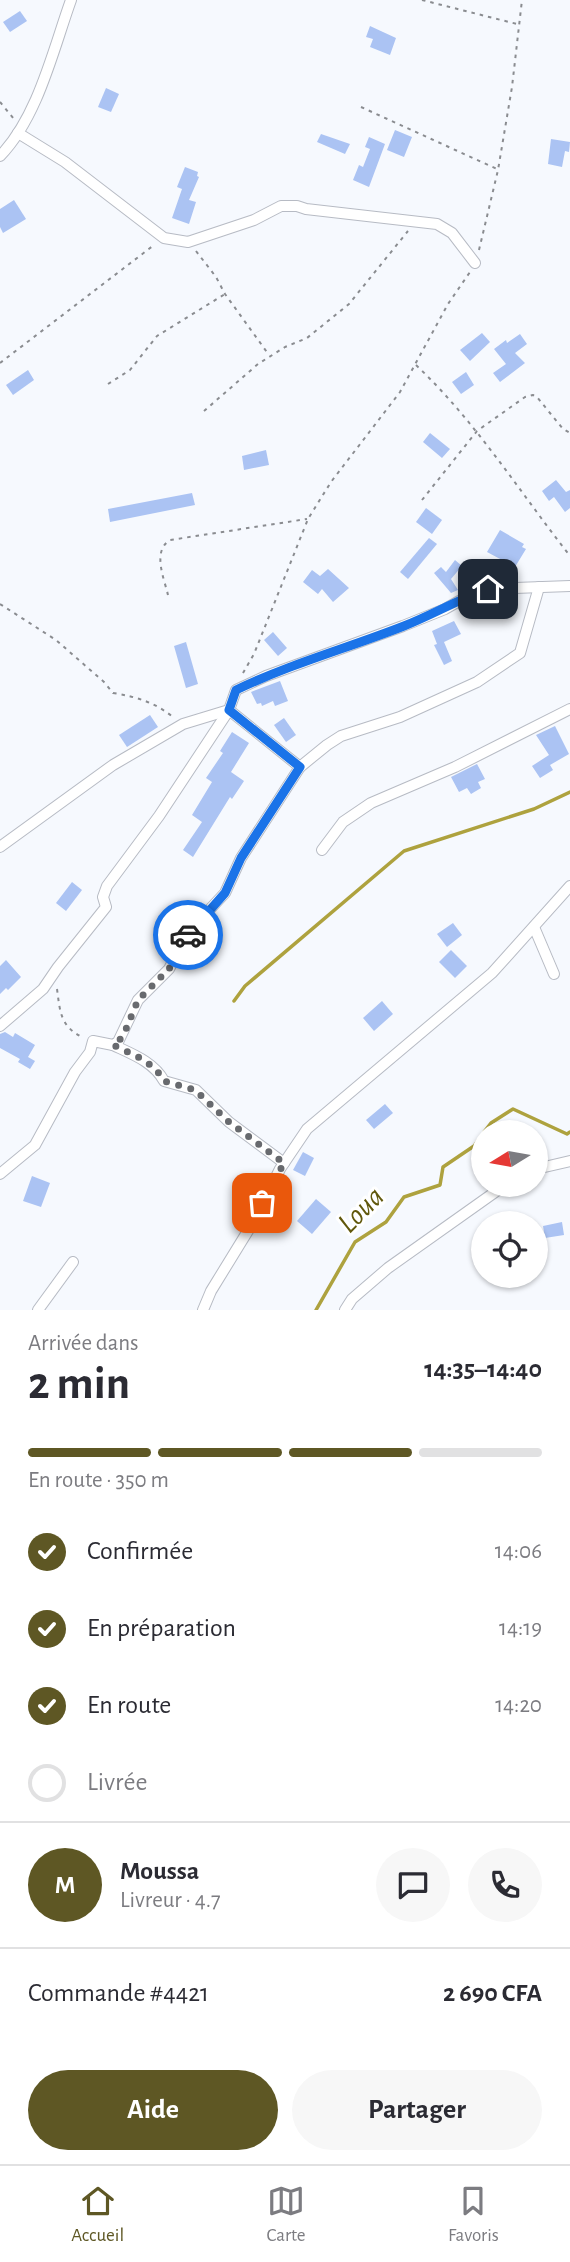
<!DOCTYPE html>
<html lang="fr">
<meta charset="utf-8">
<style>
body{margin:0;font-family:"Alegreya Sans",sans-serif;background:#f7f7f7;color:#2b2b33;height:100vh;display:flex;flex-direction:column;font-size:26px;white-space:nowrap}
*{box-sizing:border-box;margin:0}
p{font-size:23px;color:#7c7c81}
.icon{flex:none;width:38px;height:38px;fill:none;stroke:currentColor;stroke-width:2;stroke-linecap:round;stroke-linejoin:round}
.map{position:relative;height:1310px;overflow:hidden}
.sheet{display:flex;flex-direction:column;background:#fff;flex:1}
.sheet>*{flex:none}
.needle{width:46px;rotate:259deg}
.tools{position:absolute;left:471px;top:1120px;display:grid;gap:14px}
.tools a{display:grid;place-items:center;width:77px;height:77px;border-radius:50%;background:#fff;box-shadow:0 2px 5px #0004;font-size:35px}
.pin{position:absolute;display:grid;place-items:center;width:60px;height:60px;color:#fff;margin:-30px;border-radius:14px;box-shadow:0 4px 10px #0006}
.courier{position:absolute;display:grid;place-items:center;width:70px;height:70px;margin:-35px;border:5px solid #1a73e8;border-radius:50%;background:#fff;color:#222;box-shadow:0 2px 9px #0007}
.headline em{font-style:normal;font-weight:700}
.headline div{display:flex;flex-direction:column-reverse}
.headline{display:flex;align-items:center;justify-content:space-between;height:119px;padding:0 28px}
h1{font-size:46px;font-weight:700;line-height:52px}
.bar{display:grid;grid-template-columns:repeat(4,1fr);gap:10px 7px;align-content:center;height:84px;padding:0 28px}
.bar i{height:9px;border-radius:5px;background:#e1e1e2}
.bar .current{background:#5e5724}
.bar p{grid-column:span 4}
.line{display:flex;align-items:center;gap:18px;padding:0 28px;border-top:2px solid #e1e1e2}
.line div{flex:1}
.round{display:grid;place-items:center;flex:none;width:74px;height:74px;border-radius:37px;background:#f7f7f7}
ol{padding:0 28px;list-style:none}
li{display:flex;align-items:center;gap:21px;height:77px}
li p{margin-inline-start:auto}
li .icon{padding:7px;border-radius:50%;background:#5e5724;color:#fff;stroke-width:4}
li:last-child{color:#7c7c81}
li i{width:38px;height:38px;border:4px solid #e1e1e2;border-radius:50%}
.action{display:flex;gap:14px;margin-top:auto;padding:14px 28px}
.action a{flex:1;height:80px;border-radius:42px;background:#5e5724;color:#fff;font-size:28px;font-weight:700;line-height:80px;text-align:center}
.action a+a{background:#f7f7f7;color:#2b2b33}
.menu{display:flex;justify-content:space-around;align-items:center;height:98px;border-top:2px solid #e1e1e2;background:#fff;font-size:19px;color:#7c7c81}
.menu a{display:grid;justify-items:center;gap:4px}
.menu .current{color:#5e5724}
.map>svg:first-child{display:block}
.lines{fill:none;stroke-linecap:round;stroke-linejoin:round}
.stream{stroke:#aea23e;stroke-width:3.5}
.building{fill:#abc3f3}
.minor-casing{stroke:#b7bbc4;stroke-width:12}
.path{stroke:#8a8c90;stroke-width:2;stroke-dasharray:3.5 5;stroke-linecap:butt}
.minor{stroke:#fff;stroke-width:10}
.done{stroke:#686a6e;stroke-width:7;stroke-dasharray:0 12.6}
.route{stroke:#1a73e8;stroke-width:9}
.labels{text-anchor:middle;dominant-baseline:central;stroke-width:6;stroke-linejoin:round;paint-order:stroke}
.water-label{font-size:30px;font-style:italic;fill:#61580c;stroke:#fff}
</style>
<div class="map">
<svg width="570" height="1310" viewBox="0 0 570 1310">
<rect width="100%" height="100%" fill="#f6f9fe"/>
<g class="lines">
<g class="stream">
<polyline points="234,1001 245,986 404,851 534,809 570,792"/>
<polyline points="484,1132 491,1123 513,1109 567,1134 570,1132"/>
<polyline points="316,1310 355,1242 386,1222 404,1197 440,1185 443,1167 474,1146 483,1134"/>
</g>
</g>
<g class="building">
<polygon points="20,11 27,21 10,32 3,22"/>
<polygon points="370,26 396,38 390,55 370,47 373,39 366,37"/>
<polygon points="106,88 119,94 111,112 98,107"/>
<polygon points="395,130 412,137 404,157 387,150"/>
<polygon points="321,134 350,144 345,154 317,142"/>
<polygon points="369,137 385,144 369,187 353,180 359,165 363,167 370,149 365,147"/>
<polygon points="551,139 570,142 569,152 565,151 562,167 548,164"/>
<polygon points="185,167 198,172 197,176 199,177 189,200 196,202 189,224 172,218 182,189 177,187"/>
<polygon points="14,200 26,219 3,233 0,227 0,209"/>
<polygon points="482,333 490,342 470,361 460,350"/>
<polygon points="520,334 527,344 515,353 525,363 500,382 493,373 506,364 494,349 506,340 507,343"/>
<polygon points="28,370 34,380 13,395 6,385"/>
<polygon points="466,372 474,385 461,394 452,382"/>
<polygon points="430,433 450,449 442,458 423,442"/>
<polygon points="266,450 269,465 244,470 242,456"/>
<polygon points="556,480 566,492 570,490 570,508 565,512 554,497 549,501 542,491"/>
<polygon points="192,493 195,505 110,522 108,509"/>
<polygon points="426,508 442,520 432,534 416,522"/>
<polygon points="500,530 524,544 522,547 526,549 515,567 487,552"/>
<polygon points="429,538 437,544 408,579 400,572"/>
<polygon points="455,560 462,566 451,579 458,590 451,593 434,573 441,567 446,572"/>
<polygon points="328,569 349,588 333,602 322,589 318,594 303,582 312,570 320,576"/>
<polygon points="454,621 461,634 444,642 452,661 444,665 434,645 437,644 432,631"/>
<polygon points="273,632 287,648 278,656 264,640"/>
<polygon points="186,642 198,684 186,688 174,646"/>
<polygon points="280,681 288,701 275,706 273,701 262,706 261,703 257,704 251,692"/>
<polygon points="150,715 158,727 127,747 119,735"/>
<polygon points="284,718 296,735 286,742 274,725"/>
<polygon points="555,726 569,754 550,765 553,770 540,778 532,766 549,755 536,735"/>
<polygon points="232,732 249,743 231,772 244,781 232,799 230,797 193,857 183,850 202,822 192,815 212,782 206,778 223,753 220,751"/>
<polygon points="477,764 485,779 478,782 481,788 471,794 467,788 459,792 451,777"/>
<polygon points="72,882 82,890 66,911 56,903"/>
<polygon points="453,923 462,935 447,947 437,934"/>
<polygon points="451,950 467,966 455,978 439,962"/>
<polygon points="6,960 21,977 8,990 6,988 0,994 0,966"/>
<polygon points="382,1001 393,1014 374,1031 363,1018"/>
<polygon points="5,1032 13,1037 15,1033 35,1045 28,1057 35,1061 30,1069 18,1062 20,1059 0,1048 0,1034"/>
<polygon points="385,1104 393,1113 374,1129 366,1120"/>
<polygon points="303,1152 314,1158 305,1176 293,1170"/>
<polygon points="32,1176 50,1183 41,1207 23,1201"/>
<polygon points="316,1199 331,1212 312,1234 297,1221"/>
<polygon points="562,1222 564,1235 545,1238 543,1226"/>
</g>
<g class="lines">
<g class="minor-casing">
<g id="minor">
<polyline points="18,133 65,162 164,238 188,242 254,220 281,206 297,206 306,209 437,224 452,233 475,263"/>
<path d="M0 156C38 117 53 50 71 0"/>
<polyline points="229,710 300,767 327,745 341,736 400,717 477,682 520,653 539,587"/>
<polyline points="0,847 113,765 183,724 229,710"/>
<polyline points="322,850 343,822 371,803 455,767 570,709"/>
<polyline points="534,927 554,974"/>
<polyline points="0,1026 43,989 58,967 106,907 103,897 107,886 159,816 229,710 236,690 266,676 403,626 445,609 468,596 488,589 570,586"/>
<path d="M113 1045C132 1054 154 1062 164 1081L196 1090 229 1122 284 1163"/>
<polyline points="536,1169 570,1161"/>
<polyline points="0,1174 35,1145 75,1072 90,1052 93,1041 113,1045 118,1042 138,1000 169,969 183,942 198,922 225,893 241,858 300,767"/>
<polyline points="38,1310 73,1262"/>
<polyline points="203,1310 211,1291 254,1221 280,1169 307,1129 492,973 570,886"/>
<polyline points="345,1310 352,1299 388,1268 505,1185"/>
</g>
</g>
<g class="path">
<polyline points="422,0 517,24"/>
<polyline points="0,102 14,119"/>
<polyline points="361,107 497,169"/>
<polyline points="479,250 498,170 512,87 522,0"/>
<polyline points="196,251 216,277 225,294 269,355"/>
<polyline points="0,363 154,245"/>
<path d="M416 365C476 422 519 491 570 556"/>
<polyline points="108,384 130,370 157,336 225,294"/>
<polyline points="204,411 258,364 285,347 307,338 349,304 408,231"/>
<polyline points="422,500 477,431 525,397 533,395 537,397 563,429 570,433"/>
<path d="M168 595C164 578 152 551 170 540L307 519"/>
<path d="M0 604 56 640 104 682 113 693C137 697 154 702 173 717"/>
<polyline points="243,673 254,654 308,519 331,482 400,392 448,304 470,272"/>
<path d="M57 989C60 1011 60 1026 82 1037"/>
</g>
<use href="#minor" class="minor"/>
</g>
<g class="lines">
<path class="done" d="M188 935 169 969 138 1000 124 1034 118 1042 113 1045C132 1054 154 1062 164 1081L195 1090 229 1122 284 1163 262 1203"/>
<path class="route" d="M188 935 225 893 241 858 300 767 229 710 236 690C290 664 348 648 404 626 432 615 459 599 488 589"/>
</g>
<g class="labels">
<g class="water-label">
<text transform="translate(361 1210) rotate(-45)">Loua</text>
</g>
</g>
</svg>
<div class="tools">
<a><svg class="needle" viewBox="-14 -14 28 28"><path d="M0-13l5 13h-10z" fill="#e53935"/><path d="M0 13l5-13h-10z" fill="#7c7c81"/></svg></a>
<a><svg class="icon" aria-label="locate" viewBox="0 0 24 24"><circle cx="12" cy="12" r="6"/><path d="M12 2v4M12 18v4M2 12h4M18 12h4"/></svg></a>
</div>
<div class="pin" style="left:262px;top:1203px;background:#ea580c"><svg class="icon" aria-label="bag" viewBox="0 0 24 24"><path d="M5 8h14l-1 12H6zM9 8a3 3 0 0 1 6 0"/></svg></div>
<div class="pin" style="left:488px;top:589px;background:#1f2937"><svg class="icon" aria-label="home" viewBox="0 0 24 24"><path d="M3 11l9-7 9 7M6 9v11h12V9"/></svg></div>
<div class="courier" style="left:188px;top:935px"><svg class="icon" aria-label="car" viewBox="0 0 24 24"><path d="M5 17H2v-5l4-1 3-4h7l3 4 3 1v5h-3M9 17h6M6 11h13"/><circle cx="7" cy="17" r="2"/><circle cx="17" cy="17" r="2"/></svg></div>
</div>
<section class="sheet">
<div class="headline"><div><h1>2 min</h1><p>Arrivée dans</p></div><em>14:35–14:40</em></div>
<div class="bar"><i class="current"></i><i class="current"></i><i class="current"></i><i></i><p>En route · 350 m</p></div>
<ol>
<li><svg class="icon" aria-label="check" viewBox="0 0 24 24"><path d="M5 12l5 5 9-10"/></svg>Confirmée<p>14:06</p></li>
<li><svg class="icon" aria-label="check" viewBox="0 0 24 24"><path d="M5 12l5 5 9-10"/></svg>En préparation<p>14:19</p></li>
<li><svg class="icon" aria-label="check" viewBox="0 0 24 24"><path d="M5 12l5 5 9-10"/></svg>En route<p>14:20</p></li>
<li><i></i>Livrée</li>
</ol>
<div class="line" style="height:126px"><b class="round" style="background:#5e5724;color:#fff">M</b><div><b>Moussa</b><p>Livreur · 4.7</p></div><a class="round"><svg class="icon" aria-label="chat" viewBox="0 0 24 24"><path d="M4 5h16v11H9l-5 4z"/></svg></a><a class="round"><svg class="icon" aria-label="phone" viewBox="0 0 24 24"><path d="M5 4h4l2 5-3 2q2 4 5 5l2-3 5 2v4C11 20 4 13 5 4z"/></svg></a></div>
<div class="line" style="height:91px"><div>Commande #4421</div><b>2 690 CFA</b></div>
<div class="action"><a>Aide</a><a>Partager</a></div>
</section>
<nav class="menu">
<a class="current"><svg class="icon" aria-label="home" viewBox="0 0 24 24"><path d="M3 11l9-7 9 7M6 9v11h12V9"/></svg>Accueil</a>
<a><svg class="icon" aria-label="map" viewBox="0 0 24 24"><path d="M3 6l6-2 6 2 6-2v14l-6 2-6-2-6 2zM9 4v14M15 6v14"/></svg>Carte</a>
<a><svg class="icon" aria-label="saved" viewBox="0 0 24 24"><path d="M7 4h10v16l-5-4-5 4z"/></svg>Favoris</a>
</nav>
